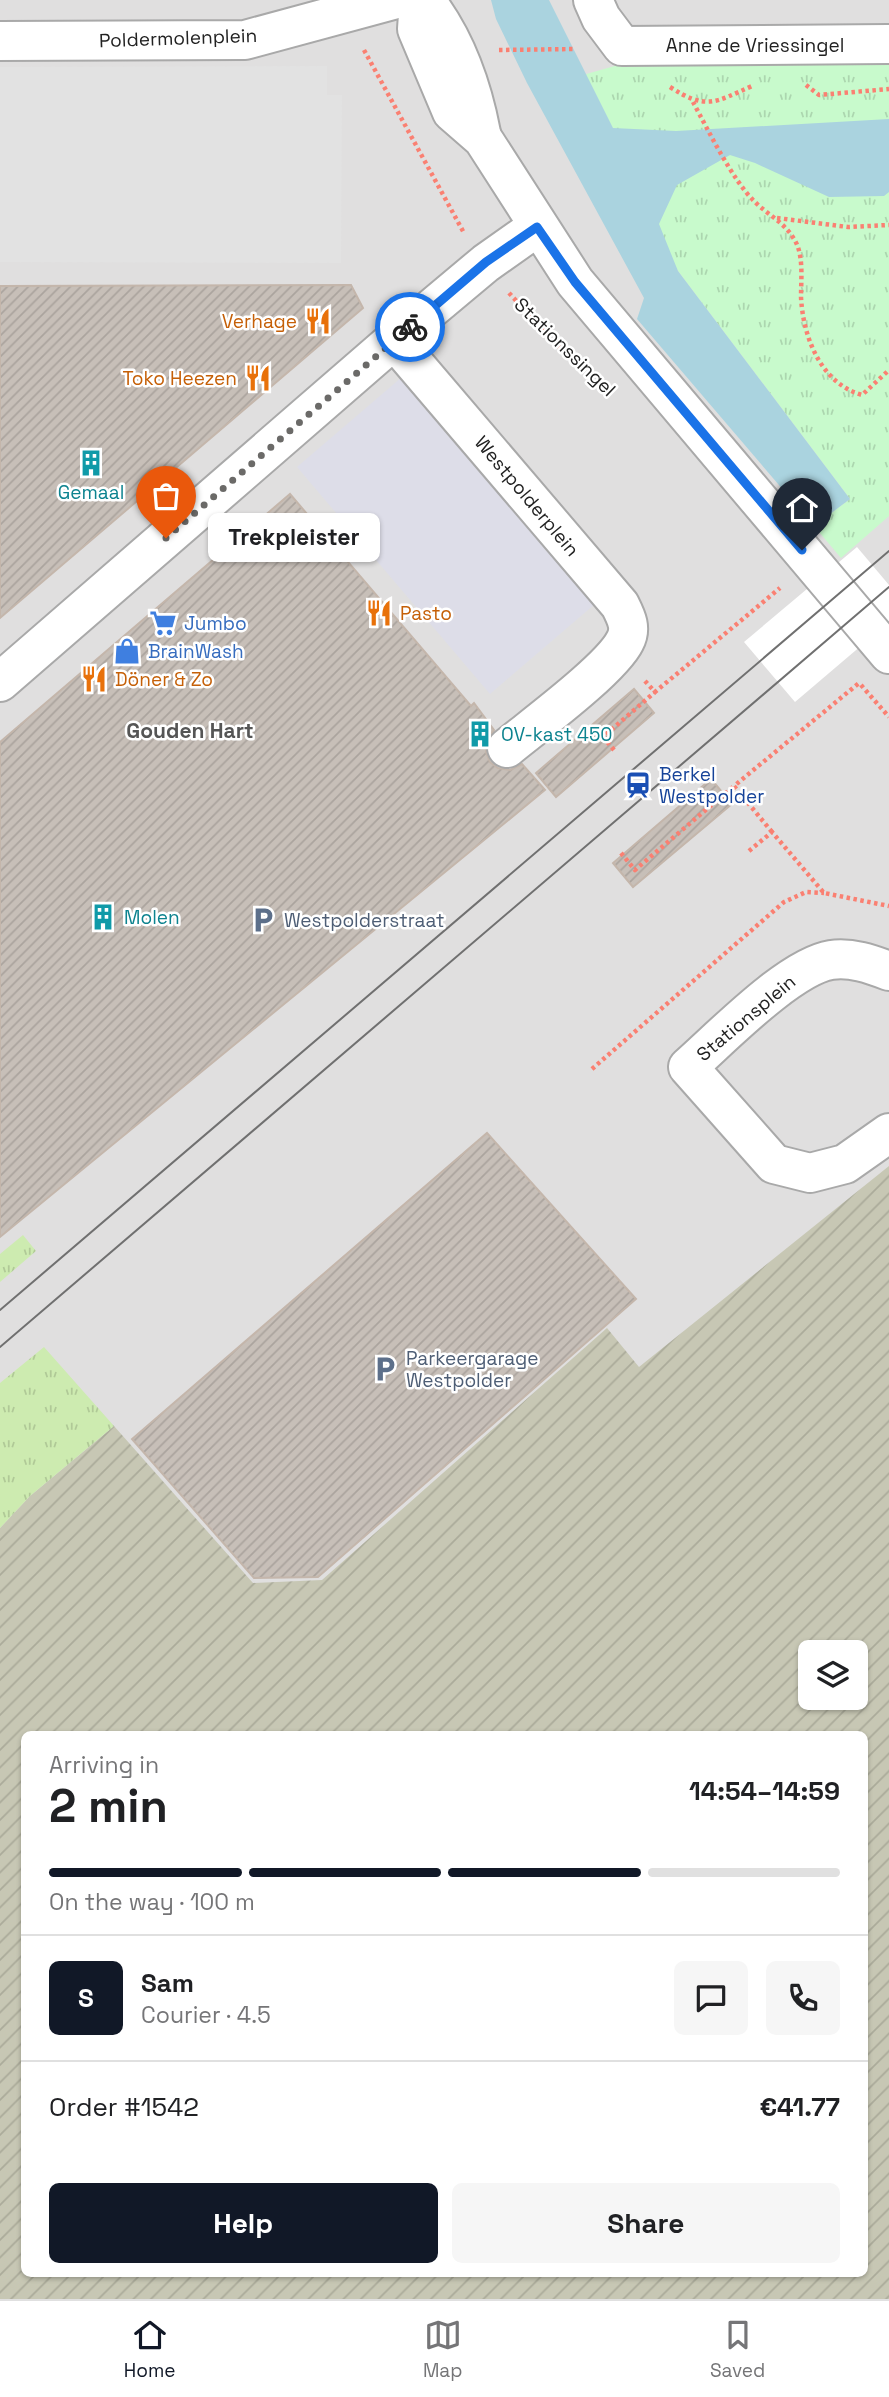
<!DOCTYPE html>
<meta charset="utf-8">
<style>
body{margin:0;font-family:"Space Grotesk",sans-serif;background:#f6f6f6;color:#202124;height:100vh;display:flex;flex-direction:column;font-size:26px;white-space:nowrap}
*{box-sizing:border-box;margin:0}
p{font-size:23px;color:#757577}
.icon{flex:none;width:38px;height:38px;fill:none;stroke:currentColor;stroke-width:2;stroke-linecap:round;stroke-linejoin:round}
.map{position:relative;flex:1;overflow:hidden}
.details{position:absolute;left:21px;top:1731px;width:847px;height:546px;display:flex;flex-direction:column;background:#fff;border-radius:10px;box-shadow:0 2px 5px #0004}
.details>*{flex:none}
.buttons{position:absolute;left:798px;top:1640px;display:grid;gap:14px}
.buttons a{display:grid;place-items:center;width:70px;height:70px;border-radius:10px;background:#fff;box-shadow:0 2px 5px #0004;font-size:35px}
.pin{position:absolute;display:grid;place-items:center;width:60px;height:60px;color:#fff;margin:-72px -30px;border-radius:50% 50% 50% 0;rotate:-45deg;box-shadow:0 0 7px #0007}
.pin .icon{rotate:45deg}
.courier{position:absolute;display:grid;place-items:center;width:70px;height:70px;margin:-35px;border:5px solid #1a73e8;border-radius:50%;background:#fff;color:#222;box-shadow:0 2px 9px #0007}
.bubble{position:absolute;height:49px;border-radius:10px;background:#fff;box-shadow:0 2px 5px #0004;font-size:23px;font-weight:800;line-height:49px;text-align:center}
.summary em{font-style:normal;font-weight:800}
.summary div{display:flex;flex-direction:column-reverse}
.summary{display:flex;align-items:center;justify-content:space-between;height:119px;padding:0 28px}
h1{font-size:46px;font-weight:800;line-height:52px}
.bar{display:grid;grid-template-columns:repeat(4,1fr);gap:10px 7px;align-content:center;height:84px;padding:0 28px}
.bar i{height:9px;border-radius:5px;background:#e0e0e0}
.bar .on{background:#111827}
.bar p{grid-column:span 4}
.line{display:flex;align-items:center;gap:18px;padding:0 28px;border-top:2px solid #e0e0e0}
.line div{flex:1}
.round{display:grid;place-items:center;flex:none;width:74px;height:74px;border-radius:10px;background:#f6f6f6}
.button{display:flex;gap:14px;margin-top:auto;padding:14px 28px}
.button a{flex:1;height:80px;border-radius:10px;background:#111827;color:#fff;font-size:28px;font-weight:800;line-height:80px;text-align:center}
.button a+a{background:#f6f6f6;color:#202124}
.tab-bar{display:flex;justify-content:space-around;align-items:center;height:98px;border-top:2px solid #e0e0e0;background:#fff;font-size:19px;color:#757577}
.tab-bar a{display:grid;justify-items:center;gap:4px}
.tab-bar .on{color:#111827}
.map>svg:first-child{display:block}
.residential{fill:#e0dfdf;fill-rule:evenodd}
.construction{fill:url(#construction-furrows);fill-rule:evenodd}
.grass{fill:url(#grass-tufts)}
.park{fill:url(#park-tufts)}
.parking{fill:#e2e2e2}
.plaza{fill:#dddde8}
.water{fill:#aad3df}
.pier{fill:#fff}
.building{fill:url(#building-hatch);stroke:#c4b6ab;stroke-width:2}
.lines{fill:none;stroke-linecap:round;stroke-linejoin:round}
.minor-casing{stroke:#a9a9a9;stroke-width:42}
.path{stroke:#fa8072;stroke-width:4.5;stroke-dasharray:3.5 3.5;stroke-linecap:butt}
.minor{stroke:#fff;stroke-width:38}
.tram{stroke:#707070;stroke-width:2}
.done{stroke:#6b6a68;stroke-width:7;stroke-dasharray:0 12.6}
.route{stroke:#1a73e8;stroke-width:9}
.labels{text-anchor:middle;dominant-baseline:central;stroke-width:5;stroke-linejoin:round;paint-order:stroke}
.street-label{font-size:19px;fill:#222;stroke:#fff}
.food-label{font-size:19px;fill:#c56008;stroke:#fff;text-anchor:end}
.culture-label{font-size:19px;fill:#0d838f;stroke:#fff;text-anchor:start}
.shop-label{font-size:19px;fill:#366cbe;stroke:#fff;text-anchor:start}
.transit-label{font-size:19px;fill:#164399;stroke:#fff;text-anchor:start}
.service-label{font-size:19px;fill:#4e5e75;stroke:#fff;text-anchor:start}
.neighbourhood-label{font-size:21px;font-weight:bold;fill:#555;stroke:#fff}
</style>
<div class="map">
<svg width="889" height="2299" viewBox="0 0 889 2299">
<defs>
<pattern id="construction-furrows" width="10" height="10" patternUnits="userSpaceOnUse" patternTransform="scale(1.75)"><rect width="10" height="10" fill="#c7c7b4"/><path d="M-1 1l2-2M0 10L10 0M9 11l2-2" fill="none" stroke="#abab9a"/></pattern>
<pattern id="grass-tufts" width="24" height="20" patternUnits="userSpaceOnUse" patternTransform="scale(1.75)"><rect width="24" height="20" fill="#cdebb0"/><path d="M3 7l-1-3M5 7V3M7 7l1-3M15 17l-1-3M17 17v-4M19 17l1-3" fill="none" stroke="#b0c997"/></pattern>
<pattern id="park-tufts" width="24" height="20" patternUnits="userSpaceOnUse" patternTransform="scale(1.75)"><rect width="24" height="20" fill="#c8facc"/><path d="M3 7l-1-3M5 7V3M7 7l1-3M15 17l-1-3M17 17v-4M19 17l1-3" fill="none" stroke="#acd6af"/></pattern>
<pattern id="building-hatch" width="6" height="6" patternUnits="userSpaceOnUse" patternTransform="scale(1.75)"><rect width="6" height="6" fill="#c7bfb8"/><path d="M-1 1l2-2M0 6l6-6M5 7l2-2" fill="none" stroke="#aba49e"/></pattern>
</defs>
<rect width="100%" height="100%" fill="#f2efe9"/>
<path class="residential" d="M0 0H889V2299H0ZM810 1652H856V1698H810ZM24 1734H864V2273H24Z"/>
<path class="construction" d="M889 1166V2299H0V1528L30 1496 114 1426 253 1583 322 1580 607 1328 639 1367ZM810 1652H856V1698H810ZM24 1734H864V2273H24Z"/>
<g class="grass">
<polygon points="23,1235 36,1251 0,1282 0,1254"/>
<polygon points="44,1347 114,1426 30,1496 0,1528 0,1383"/>
</g>
<polygon class="park" points="629,62 889,64 889,516 841,558 814,526 850,499 678,271 572,78"/>
<polygon class="parking" points="327,66 327,95 342,95 341,263 0,262 0,67"/>
<polygon class="plaza" points="409,371 602,598 490,694 297,467"/>
<polygon class="water" points="491,0 549,0 613,128 676,131 889,119 889,192 884,196 829,197 755,163 730,155 677,185 659,224 678,271 850,499 814,526 637,319 644,298 527,83 496,19"/>
<polygon class="pier" points="857,547 889,585 889,622 795,702 744,642"/>
<g class="building">
<polygon points="351,285 363,308 0,618 0,286"/>
<polygon points="290,494 471,706 474,703 494,730 486,741 486,752 490,762 498,768 510,770 522,764 545,790 0,1237 0,742"/>
<polygon points="634,689 654,713 556,797 536,773"/>
<polygon points="711,779 732,804 633,887 613,863"/>
<polygon points="487,1133 636,1299 318,1577 254,1578 132,1439"/>
</g>
<g class="lines">
<g class="minor-casing">
<g id="minor">
<polyline points="419,0 417,29 452,112 483,139 575,282 889,654"/>
<path d="M425 0C455 38 472 86 481 133"/>
<polyline points="593,0 601,18 622,46 889,44"/>
<polyline points="0,41 245,40 393,0"/>
<path d="M394 340 620 605C626 617 632 628 625 641 611 669 535 725 507 748"/>
<polyline points="0,682 394,340 486,263 537,227"/>
<path d="M889 971C871 964 851 957 831 960 789 967 721 1038 688 1067L774 1164 810 1173 845 1164 889 1133"/>
</g>
</g>
<g class="path">
<polyline points="364,50 464,233"/>
<polyline points="499,50 575,49"/>
<polyline points="806,85 819,95 889,89"/>
<path d="M670 87C706 110 714 103 752 86"/>
<path d="M693 102C708 130 733 181 755 202 768 215 784 222 794 239 804 254 801 279 801 297 803 336 820 383 862 395L889 370"/>
<polyline points="777,218 848,227 889,225"/>
<polyline points="509,293 559,347 597,375"/>
<polyline points="645,681 655,692 780,588"/>
<polyline points="861,685 889,717"/>
<polyline points="614,750 603,737 655,692"/>
<polyline points="772,832 734,786 859,683"/>
<polyline points="749,851 772,832 824,893 889,906"/>
<polyline points="621,853 635,870 734,786"/>
<polyline points="592,1069 784,902 806,892 824,893"/>
</g>
<use href="#minor" class="minor"/>
<g class="tram">
<polyline points="0,1310 889,551"/>
<polyline points="0,1347 889,587"/>
</g>
</g>
<g class="lines">
<polyline class="done" points="166,538 410,327"/>
<polyline class="route" points="410,327 486,262 537,227 575,282 802,550"/>
</g>
<defs>
<g id="restaurant-bare" transform="scale(2.1)"><path d="M-5-6h1v4h1v-4h1v4h1v-4h1v5L-1.5 .5V6h-2V.5L-5-1ZM5-6V6H3V1.5H1.5Q1.5-4 5-6Z" fill="#e8710a" stroke="#fff" stroke-width="2.5" paint-order="stroke"/></g>
<g id="building-bare" transform="scale(2.1)"><path d="M-4-6H4V6H1V3H-1V6H-4ZM-2.5-4.3h1.7v1.8h-1.7ZM.8-4.3h1.7v1.8H.8ZM-2.5-1h1.7V.8h-1.7ZM.8-1h1.7V.8H.8Z" fill="#0f9aa8" stroke="#fff" stroke-width="2.5" paint-order="stroke"/></g>
<g id="supermarket-bare" transform="scale(2.1)"><path d="M-6-5.5h2.5l.6 2H6L4.5 2H-2.5L-4.4-4H-6ZM-1.5 3.2a1.3 1.3 0 1 0 .1 0ZM3 3.2a1.3 1.3 0 1 0 .1 0Z" fill="#3f7fe0" stroke="#fff" stroke-width="2.5" paint-order="stroke"/></g>
<g id="shop-bare" transform="scale(2.1)"><path d="M-5-2.5h2.3a2.7 3.5 0 0 1 5.4 0H5L5.5 6h-11ZM-1.5-2.5h3a1.5 2.3 0 0 0-3 0Z" fill="#3f7fe0" stroke="#fff" stroke-width="2.5" paint-order="stroke"/></g>
<g id="station-bare" transform="scale(2.1)"><path d="M-3-6H3Q5-6 5-4V2Q5 4 3 4L4.5 6H3L1.5 4h-3L-3 6H-4.5L-3 4Q-5 4-5 2V-4Q-5-6-3-6ZM-3.5-4v3h7v-3ZM-3.5 1v1.5H-2V1ZM2 1v1.5H3.5V1Z" fill="#1a4fb4" stroke="#fff" stroke-width="2.5" paint-order="stroke"/></g>
<g id="parking-bare" transform="scale(2.1)"><path d="M-3.5-5.5H1a3.5 3.5 0 0 1 0 7H-1V5.5H-3.5ZM-1-3.4V-.6H.8a1.4 1.4 0 0 0 0-2.8Z" fill="#5c6f8a" stroke="#fff" stroke-width="2.5" paint-order="stroke"/></g>
</defs>
<g fill-rule="evenodd">
<use href="#restaurant-bare" x="318" y="321"/>
<use href="#restaurant-bare" x="258" y="378"/>
<use href="#building-bare" x="91" y="463"/>
<use href="#restaurant-bare" x="379" y="613"/>
<use href="#supermarket-bare" x="163" y="623"/>
<use href="#shop-bare" x="127" y="651"/>
<use href="#restaurant-bare" x="94" y="679"/>
<use href="#building-bare" x="480" y="734"/>
<use href="#station-bare" x="638" y="785"/>
<use href="#building-bare" x="103" y="917"/>
<use href="#parking-bare" x="263" y="920"/>
<use href="#parking-bare" x="385" y="1369"/>
</g>
<g class="labels">
<g class="street-label">
<text transform="translate(178 38) rotate(-2)">Poldermolenplein</text>
<text x="755" y="45">Anne de Vriessingel</text>
<text transform="translate(565 347) rotate(44)">Stationssingel</text>
<text transform="translate(527 496) rotate(50)">Westpolderplein</text>
<text transform="translate(746 1018) rotate(-40)">Stationsplein</text>
</g>
<g class="food-label">
<text x="297" y="321">Verhage</text>
<text x="237" y="378">Toko Heezen</text>
<text x="400" y="613" text-anchor="start">Pasto</text>
<text x="115" y="679" text-anchor="start">Döner &amp; Zo</text>
</g>
<g class="culture-label">
<text x="91" y="492" text-anchor="middle">Gemaal</text>
<text x="501" y="734">OV-kast 450</text>
<text x="124" y="917">Molen</text>
</g>
<g class="shop-label">
<text x="184" y="623">Jumbo</text>
<text x="148" y="651">BrainWash</text>
</g>
<g class="transit-label">
<text x="659" y="774">Berkel<tspan x="659" dy="22">Westpolder</tspan></text>
</g>
<g class="service-label">
<text x="284" y="920">Westpolderstraat</text>
<text x="406" y="1358">Parkeergarage<tspan x="406" dy="22">Westpolder</tspan></text>
</g>
<g class="neighbourhood-label">
<text x="190" y="730">Gouden Hart</text>
</g>
</g>
</svg>
<div class="buttons">
<a><svg class="icon" aria-label="layers" viewBox="0 0 24 24"><path d="M12 4l9 5-9 5-9-5zM3 14l9 5 9-5"/></svg></a>
</div>
<div class="pin" style="left:166px;top:538px;background:#ea580c"><svg class="icon" aria-label="bag" viewBox="0 0 24 24"><path d="M5 8h14l-1 12H6zM9 8a3 3 0 0 1 6 0"/></svg></div>
<div class="pin" style="left:802px;top:550px;background:#1f2937"><svg class="icon" aria-label="home" viewBox="0 0 24 24"><path d="M3 11l9-7 9 7M6 9v11h12V9"/></svg></div>
<div class="courier" style="left:410px;top:327px"><svg class="icon" aria-label="bike" viewBox="0 0 24 24"><circle cx="6" cy="16" r="4"/><circle cx="18" cy="16" r="4"/><path d="M6 16l4-8h5l3 8M10 8l3 8H6M13 5h3"/></svg></div>
<div class="bubble" style="left:208px;top:513px;width:172px">Trekpleister</div>
<section class="details">
<div class="summary"><div><h1>2 min</h1><p>Arriving in</p></div><em>14:54–14:59</em></div>
<div class="bar"><i class="on"></i><i class="on"></i><i class="on"></i><i></i><p>On the way · 100 m</p></div>
<div class="line" style="height:126px"><b class="round" style="background:#111827;color:#fff">S</b><div><b>Sam</b><p>Courier · 4.5</p></div><a class="round"><svg class="icon" aria-label="chat" viewBox="0 0 24 24"><path d="M4 5h16v11H9l-5 4z"/></svg></a><a class="round"><svg class="icon" aria-label="phone" viewBox="0 0 24 24"><path d="M5 4h4l2 5-3 2q2 4 5 5l2-3 5 2v4C11 20 4 13 5 4z"/></svg></a></div>
<div class="line" style="height:91px"><div>Order #1542</div><b>€41.77</b></div>
<div class="button"><a>Help</a><a>Share</a></div>
</section>
</div>
<nav class="tab-bar">
<a class="on"><svg class="icon" aria-label="home" viewBox="0 0 24 24"><path d="M3 11l9-7 9 7M6 9v11h12V9"/></svg>Home</a>
<a><svg class="icon" aria-label="map" viewBox="0 0 24 24"><path d="M3 6l6-2 6 2 6-2v14l-6 2-6-2-6 2zM9 4v14M15 6v14"/></svg>Map</a>
<a><svg class="icon" aria-label="saved" viewBox="0 0 24 24"><path d="M7 4h10v16l-5-4-5 4z"/></svg>Saved</a>
</nav>
